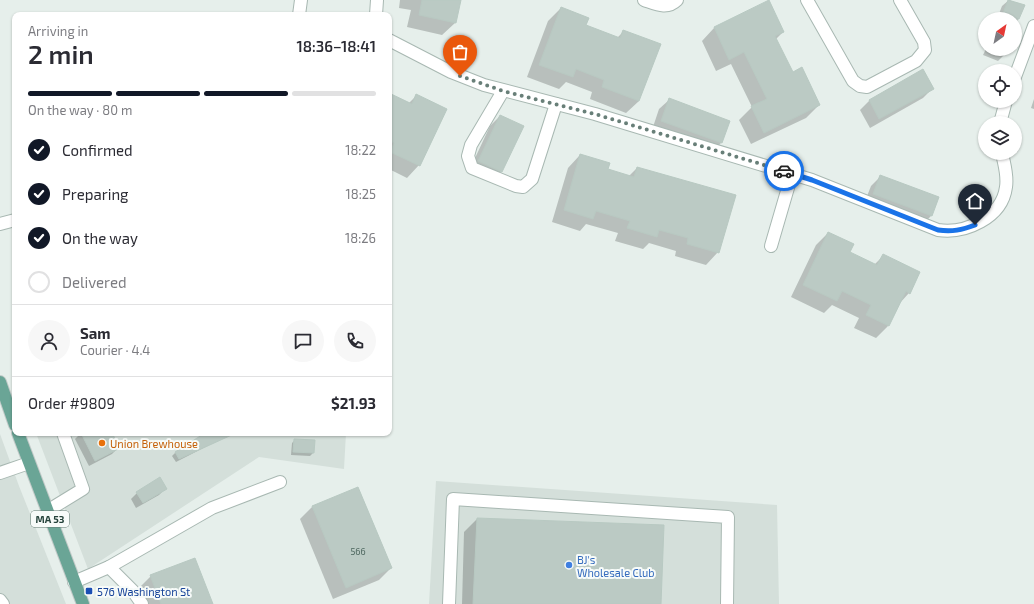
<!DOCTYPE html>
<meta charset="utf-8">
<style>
body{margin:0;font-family:"Exo 2",sans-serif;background:#f7f7f7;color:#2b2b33;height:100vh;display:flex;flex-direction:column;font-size:15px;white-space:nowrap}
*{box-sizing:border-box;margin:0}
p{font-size:13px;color:#7c7c81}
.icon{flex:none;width:22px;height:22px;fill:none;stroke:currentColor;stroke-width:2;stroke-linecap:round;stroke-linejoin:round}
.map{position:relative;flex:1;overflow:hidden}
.sheet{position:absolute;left:12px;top:12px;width:380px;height:424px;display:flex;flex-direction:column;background:#fff;border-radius:8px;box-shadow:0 1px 3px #0004}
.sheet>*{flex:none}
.needle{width:26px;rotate:33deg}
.fabs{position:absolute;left:978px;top:12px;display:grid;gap:8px}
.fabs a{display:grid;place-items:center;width:44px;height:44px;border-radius:50%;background:#fff;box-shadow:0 1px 3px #0004;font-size:20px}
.pin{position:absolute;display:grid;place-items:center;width:34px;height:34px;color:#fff;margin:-41px -17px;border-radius:50% 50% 50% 0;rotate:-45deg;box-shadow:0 0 4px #0007}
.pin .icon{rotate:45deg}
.courier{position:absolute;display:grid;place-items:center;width:40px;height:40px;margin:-20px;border:3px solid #1a73e8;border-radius:50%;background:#fff;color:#222;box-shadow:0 1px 5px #0007}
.summary em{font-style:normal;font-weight:600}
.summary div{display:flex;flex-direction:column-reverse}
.summary{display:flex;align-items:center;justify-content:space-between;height:68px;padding:0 16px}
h1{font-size:26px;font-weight:600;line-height:30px}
.bar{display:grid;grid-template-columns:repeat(4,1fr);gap:6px 4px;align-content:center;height:48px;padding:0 16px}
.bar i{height:5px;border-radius:3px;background:#e1e1e2}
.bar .on{background:#111827}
.bar p{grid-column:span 4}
.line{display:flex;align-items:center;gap:10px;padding:0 16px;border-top:1px solid #e1e1e2}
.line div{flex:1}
.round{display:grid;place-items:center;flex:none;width:42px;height:42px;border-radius:21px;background:#f7f7f7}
ol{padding:0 16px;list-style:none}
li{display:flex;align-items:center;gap:12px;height:44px}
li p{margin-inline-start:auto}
li .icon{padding:4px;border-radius:50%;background:#111827;color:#fff;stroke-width:4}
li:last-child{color:#7c7c81}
li i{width:22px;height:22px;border:2px solid #e1e1e2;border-radius:50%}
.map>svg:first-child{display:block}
.built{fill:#d4dfda}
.shadow{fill:#0003}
.building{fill:#bbcac4;stroke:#b8c9c2}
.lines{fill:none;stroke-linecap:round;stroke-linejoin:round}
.minor-casing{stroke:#a8b8b2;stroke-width:14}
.major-casing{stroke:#c2cac8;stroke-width:14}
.minor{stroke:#fff;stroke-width:12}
.major{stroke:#6aa596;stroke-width:12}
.done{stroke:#687f78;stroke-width:4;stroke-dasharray:0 7.2}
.route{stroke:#1a73e8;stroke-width:5}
.food-dot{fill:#e8710a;stroke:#f7fbf9;stroke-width:1.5}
.shop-dot{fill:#3f7fe0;stroke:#f7fbf9;stroke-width:1.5}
.transit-dot{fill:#1a4fb4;stroke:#f7fbf9;stroke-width:1.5}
.labels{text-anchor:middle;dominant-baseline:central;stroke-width:4;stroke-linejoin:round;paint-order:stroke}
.number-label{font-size:9px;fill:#4a645c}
.shield{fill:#f7fbf9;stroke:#637a73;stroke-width:1}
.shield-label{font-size:10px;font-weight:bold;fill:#24423a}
.food-label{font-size:11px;fill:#c56008;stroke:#f7fbf9;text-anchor:start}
.shop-label{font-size:11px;fill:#366cbe;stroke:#f7fbf9;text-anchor:start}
.transit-label{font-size:11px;fill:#164399;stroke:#f7fbf9;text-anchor:start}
</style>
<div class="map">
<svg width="1034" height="604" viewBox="0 0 1034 604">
<rect width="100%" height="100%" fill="#e6efeb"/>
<g class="built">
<polygon points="36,433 346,433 344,469 259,457 88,569"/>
<polygon points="0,434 19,486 66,604 0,604"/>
<polygon points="436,481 777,505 779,604 429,604"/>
</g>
<g class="shadow">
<polygon points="400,0 460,0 455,23 442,35 407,27 411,10 399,8"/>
<polygon points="1009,0 1023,5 1015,27 1015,19 997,19 1002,6"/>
<polygon points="769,2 783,32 776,39 792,73 819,105 806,118 751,144 739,120 752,107 731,64 716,71 702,41 714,28"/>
<polygon points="561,8 585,26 617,38 624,31 639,101 626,113 590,99 592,92 566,82 559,89 527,77 548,21"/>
<polygon points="986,49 1007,49 1005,54 998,61 983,55"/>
<polygon points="923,71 933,88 923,98 870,128 860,110 869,101"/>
<polygon points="389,94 409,103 417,95 419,165 407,178 389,169"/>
<polygon points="1034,99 1034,109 1031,108"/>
<polygon points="669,100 721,143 712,152 652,130 659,109"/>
<polygon points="500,116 501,171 491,181 469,171 490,126"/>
<polygon points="580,155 607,170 629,176 637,168 718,252 706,265 675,256 676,251 649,243 643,249 615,241 618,233 586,224 580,231 552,222 568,168"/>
<polygon points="880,177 938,198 931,216 922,225 864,204 871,186"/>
<polygon points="828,233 848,253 874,265 883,256 909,293 899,304 888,326 876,338 854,328 859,318 832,305 824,313 791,297 816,245"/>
<polygon points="81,433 111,433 118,448 112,454 89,466 75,439"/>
<polygon points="206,433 216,433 219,440 176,462 172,456 175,453"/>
<polygon points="295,440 314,441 313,453 310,456 291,455 292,443"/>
<polygon points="166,488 159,495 136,508 131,499 137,493"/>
<polygon points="358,488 391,568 379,580 333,599 300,519 312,507"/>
<polygon points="477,519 660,604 462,604 464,532"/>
<polygon points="151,576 212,604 144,604 138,589"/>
</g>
<g class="building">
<polygon points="422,0 461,0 456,23 419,15"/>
<polygon points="769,0 784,32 775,36 793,72 802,67 820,105 764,133 751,106 767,99 744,52 729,60 714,27"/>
<polygon points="1008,0 1025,5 1019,19 1001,19"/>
<polygon points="561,7 589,18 586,25 620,38 623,30 661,44 639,101 602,87 604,80 576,69 573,77 539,65"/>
<polygon points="923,69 934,89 879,119 869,100"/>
<polygon points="389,93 412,104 416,94 447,109 420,166 390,152 394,143 389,140"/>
<polygon points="669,98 730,121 722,143 661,121"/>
<polygon points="500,115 524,126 502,172 478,161"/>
<polygon points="580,154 610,163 608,169 634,177 637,167 736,195 719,253 687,244 688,238 659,230 657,237 627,228 630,221 596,211 593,219 564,210"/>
<polygon points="880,175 939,197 932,216 873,194"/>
<polygon points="828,232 854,244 850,252 877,265 883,254 920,272 910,294 906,291 889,326 866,315 871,305 842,291 837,301 803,285"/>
<polygon points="81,433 112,433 120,448 95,461"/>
<polygon points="205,433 236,433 179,459 175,452"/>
<polygon points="294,439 315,440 314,453 293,452"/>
<polygon points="160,477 167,489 143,503 136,492"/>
<polygon points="358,487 392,568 346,588 312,506"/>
<polygon points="477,518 664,525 661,604 473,604"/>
<polygon points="195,558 213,604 161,604 150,575"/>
</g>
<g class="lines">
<g class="minor-casing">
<g id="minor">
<path d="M644 0C656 4 667 10 677 0"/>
<polyline points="807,0 853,81 860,86 867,87 916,61 925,50 924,42 900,0"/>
<polyline points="299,15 301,0"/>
<polyline points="376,15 377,0"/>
<path d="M389 40 451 72 484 85 595 114 812 180 938 230C965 234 1002 218 1006 187 1008 175 1004 164 1002 153"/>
<polyline points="1015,77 1034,26"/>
<polyline points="503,91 471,145 468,156 472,168 516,186 523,187 532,179 556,104"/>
<polyline points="1000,123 1006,101"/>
<polyline points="0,224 15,220"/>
<polyline points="771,246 792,174"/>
<polyline points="0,473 29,463"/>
<polyline points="47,511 83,489 63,433"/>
<polyline points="109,567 133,591 142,604"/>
<polyline points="74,582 109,567 212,508 280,482"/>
<polyline points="0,600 3,604"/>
<polyline points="449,604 453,499 728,517 727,604"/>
</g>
</g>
<g class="major-casing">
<g id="major">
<polyline points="0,382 15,425"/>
<polyline points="18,433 83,604"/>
</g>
</g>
<use href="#minor" class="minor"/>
<use href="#major" class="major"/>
</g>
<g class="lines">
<polyline class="done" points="460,76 503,91 595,114 784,171"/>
<path class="route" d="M784 171 812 180 938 230C952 232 962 230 975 225"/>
</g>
<circle class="food-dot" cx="102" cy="443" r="4"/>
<circle class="shop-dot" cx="569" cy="565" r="4"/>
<rect class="transit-dot" x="85" y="587" width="8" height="8" rx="2"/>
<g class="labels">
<g class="number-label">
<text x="358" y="551">566</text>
</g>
<rect class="shield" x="31" y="511" width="38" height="16" rx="3"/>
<g class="shield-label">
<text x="50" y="519">MA 53</text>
</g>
<g class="food-label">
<text x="110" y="443">Union Brewhouse</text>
</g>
<g class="shop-label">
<text x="577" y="559">BJ's<tspan x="577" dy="13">Wholesale Club</tspan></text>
</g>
<g class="transit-label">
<text x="97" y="591">576 Washington St</text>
</g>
</g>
</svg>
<div class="fabs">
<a><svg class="needle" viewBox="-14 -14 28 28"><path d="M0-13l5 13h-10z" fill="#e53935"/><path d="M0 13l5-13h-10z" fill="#7c7c81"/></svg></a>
<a><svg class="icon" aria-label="locate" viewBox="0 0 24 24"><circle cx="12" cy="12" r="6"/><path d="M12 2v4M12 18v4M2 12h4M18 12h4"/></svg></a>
<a><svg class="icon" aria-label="layers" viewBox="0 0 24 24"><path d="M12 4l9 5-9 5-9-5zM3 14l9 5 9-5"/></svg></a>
</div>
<div class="pin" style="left:460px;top:76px;background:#ea580c"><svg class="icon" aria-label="bag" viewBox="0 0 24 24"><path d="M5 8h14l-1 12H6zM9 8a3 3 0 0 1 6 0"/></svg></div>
<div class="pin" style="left:975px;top:225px;background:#1f2937"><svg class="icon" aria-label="home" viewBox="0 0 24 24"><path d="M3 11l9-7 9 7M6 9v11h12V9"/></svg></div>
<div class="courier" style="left:784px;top:171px"><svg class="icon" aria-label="car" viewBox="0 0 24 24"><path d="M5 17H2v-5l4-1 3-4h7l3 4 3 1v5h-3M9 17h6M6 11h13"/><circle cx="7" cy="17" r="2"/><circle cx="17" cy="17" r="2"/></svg></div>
<section class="sheet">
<div class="summary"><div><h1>2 min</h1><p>Arriving in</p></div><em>18:36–18:41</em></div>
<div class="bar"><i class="on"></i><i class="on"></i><i class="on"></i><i></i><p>On the way · 80 m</p></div>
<ol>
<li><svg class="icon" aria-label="check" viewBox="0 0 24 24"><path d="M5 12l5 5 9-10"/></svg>Confirmed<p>18:22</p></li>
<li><svg class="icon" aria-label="check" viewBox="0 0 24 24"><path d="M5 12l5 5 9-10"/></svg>Preparing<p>18:25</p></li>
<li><svg class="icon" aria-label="check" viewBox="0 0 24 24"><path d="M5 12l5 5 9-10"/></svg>On the way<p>18:26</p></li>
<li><i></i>Delivered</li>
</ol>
<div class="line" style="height:72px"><a class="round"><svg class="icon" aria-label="person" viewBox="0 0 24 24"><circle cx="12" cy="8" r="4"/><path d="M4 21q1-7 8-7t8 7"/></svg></a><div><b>Sam</b><p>Courier · 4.4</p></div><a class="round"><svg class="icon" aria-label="chat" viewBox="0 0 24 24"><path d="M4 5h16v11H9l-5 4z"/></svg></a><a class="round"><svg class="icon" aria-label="phone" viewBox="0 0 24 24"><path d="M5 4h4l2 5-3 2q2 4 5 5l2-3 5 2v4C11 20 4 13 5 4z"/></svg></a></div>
<div class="line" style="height:52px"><div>Order #9809</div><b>$21.93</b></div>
</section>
</div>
